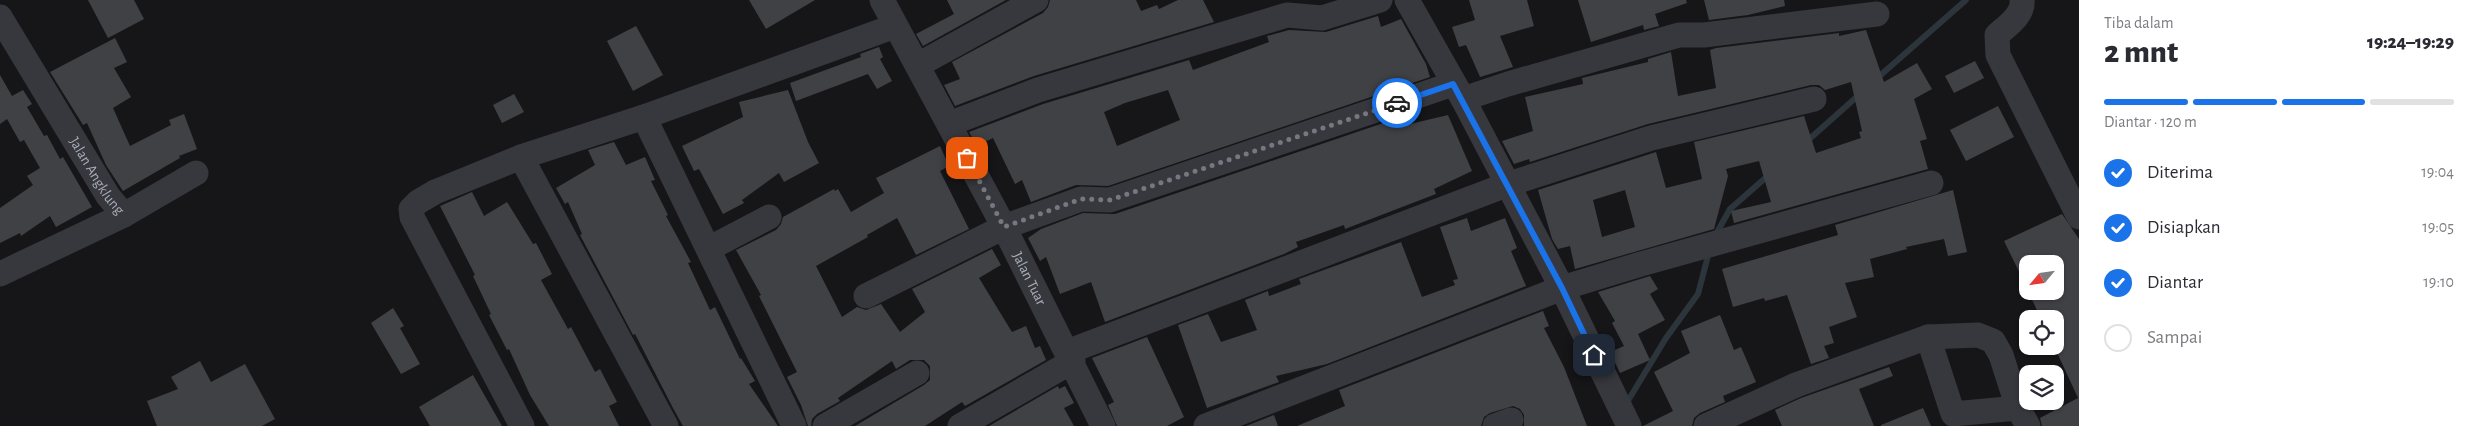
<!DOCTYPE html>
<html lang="id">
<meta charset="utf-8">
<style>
body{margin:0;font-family:"Alegreya Sans",sans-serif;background:#f2f2f3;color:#2b2b33;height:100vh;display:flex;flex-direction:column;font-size:19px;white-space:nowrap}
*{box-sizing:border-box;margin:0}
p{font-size:16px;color:#7c7c81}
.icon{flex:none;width:28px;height:28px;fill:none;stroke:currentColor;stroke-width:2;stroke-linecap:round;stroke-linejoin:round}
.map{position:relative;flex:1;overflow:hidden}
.drawer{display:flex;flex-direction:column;background:#fff;width:400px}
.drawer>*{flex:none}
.needle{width:32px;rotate:241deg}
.buttons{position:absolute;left:2019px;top:255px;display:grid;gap:10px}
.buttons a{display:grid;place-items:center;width:45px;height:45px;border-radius:10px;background:#fff;box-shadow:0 1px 4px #0004;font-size:25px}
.pin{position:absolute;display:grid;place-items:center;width:42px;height:42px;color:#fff;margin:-21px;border-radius:10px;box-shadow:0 2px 8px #0006}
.courier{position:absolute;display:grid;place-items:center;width:50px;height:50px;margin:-25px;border:4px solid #1a73e8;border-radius:50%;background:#fff;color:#222;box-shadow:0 1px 6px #0007}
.summary em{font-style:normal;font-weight:800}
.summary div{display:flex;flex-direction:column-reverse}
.summary{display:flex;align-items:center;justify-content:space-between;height:85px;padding:0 25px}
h1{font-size:32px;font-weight:800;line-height:38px}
.bar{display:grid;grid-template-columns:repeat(4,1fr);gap:8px 5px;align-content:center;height:60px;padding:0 25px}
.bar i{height:6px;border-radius:4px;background:#e1e1e2}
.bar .active{background:#1a73e8}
.bar p{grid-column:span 4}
ol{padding:0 25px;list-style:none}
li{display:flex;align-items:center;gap:15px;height:55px}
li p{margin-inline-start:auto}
li .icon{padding:5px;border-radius:50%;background:#1a73e8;color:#fff;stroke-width:4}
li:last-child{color:#7c7c81}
li i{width:28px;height:28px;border:2px solid #e1e1e2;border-radius:50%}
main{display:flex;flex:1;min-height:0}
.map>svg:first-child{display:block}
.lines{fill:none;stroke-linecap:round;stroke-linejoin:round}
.stream{stroke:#2c353c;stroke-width:6}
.building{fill:#404145;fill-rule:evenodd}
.minor{stroke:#37383d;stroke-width:25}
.done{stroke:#757880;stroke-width:5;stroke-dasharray:0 9}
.route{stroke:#1a73e8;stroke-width:6}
.labels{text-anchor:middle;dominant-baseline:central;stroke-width:4.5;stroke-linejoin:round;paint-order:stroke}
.street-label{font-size:15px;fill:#a8adb8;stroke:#111113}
</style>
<main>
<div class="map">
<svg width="2079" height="426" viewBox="0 0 2079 426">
<rect width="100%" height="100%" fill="#161618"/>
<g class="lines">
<g class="stream">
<polyline points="1875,80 1966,0"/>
<polyline points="1806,142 1860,94"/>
<polyline points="1715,236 1730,209 1771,173"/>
<polyline points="1626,404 1666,338 1698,294 1709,252"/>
</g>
</g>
<g class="building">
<polygon points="88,0 134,0 144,19 108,38"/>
<polygon points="749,0 815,0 766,29"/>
<polygon points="947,0 1006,0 923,46 916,34 954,14"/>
<polygon points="1050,0 1136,0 1141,11 1157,5 1159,9 1178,0 1203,0 1214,22 1034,76 955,106 944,85 960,79 952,62 1043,13 1048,7"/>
<polygon points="1469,0 1527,0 1534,26 1500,36 1513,67 1480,77 1466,45 1459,47 1452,27 1475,20"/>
<polygon points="1578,0 1686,0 1687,3 1655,14 1659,26 1644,30 1643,25 1591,42"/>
<polygon points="1704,0 1784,0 1785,6 1748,15 1709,20"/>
<path d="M1378 16 1381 27 1401 19 1426 64 1430 77 1108 186 1076 185 1031 202 1022 180 1015 184 993 138 977 146 969 132 1043 104 1189 60 1193 70 1269 42 1267 36 1289 30 1326 32ZM1168 90 1180 120 1117 146 1104 112 1125 103Z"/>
<polygon points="636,26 663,75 633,91 607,41"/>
<path d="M1866 30 1884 82 1917 63 1932 89 1914 99 1927 139 1920 141 1928 169 1734 223 1731 211 1771 202 1759 161 1726 169 1728 176 1714 229 1575 269 1570 246 1558 249 1552 239 1538 190 1656 152 1666 188 1702 179 1694 142 1804 116 1816 153 1861 138 1859 132 1862 131 1851 82 1825 90 1819 85H1811L1648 124 1530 162 1529 159 1514 164 1502 141 1533 131 1525 97 1583 84 1582 78 1648 62V59L1671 52 1678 96 1716 88 1710 50 1716 48 1839 33V36ZM1625 190 1635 227 1602 237 1593 200Z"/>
<polygon points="115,38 127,62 114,68 131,97 113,108 130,146 171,125 169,120 184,114 197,149 179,156 180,158 123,191 106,165 87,123 83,125 50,72"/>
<polygon points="879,47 883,57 880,59 892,81 877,89 868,74 796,101 790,83 861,57 860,54"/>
<polygon points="1975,61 1984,78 1954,93 1945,76"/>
<polygon points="0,75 12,96 23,90 32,104 27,107 44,136 47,135 60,159 63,157 92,207 56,227 50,216 21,236 20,233 0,243 0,208 33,185 27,176 40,168 24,140 20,142 7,119 0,124"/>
<polygon points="788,90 808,142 819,163 784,182 779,173 742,200 744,203 723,214 699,169 694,171 682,146 743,117 739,102"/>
<polygon points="514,94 524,112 502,123 493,105"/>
<polygon points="1998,106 2014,137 1966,161 1950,130"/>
<polygon points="1407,115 1410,124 1448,115 1472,171 1434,189 1436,194 1345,229 1344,225 1296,242 1298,247 1284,254 1105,322 1091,282 1060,294 1046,257 1040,261 1028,238 1041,229 1083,213 1115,214"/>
<polygon points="614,142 626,165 645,157 655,180 651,181 668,215 666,216 691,262 688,263 710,310 715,307 740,359 741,358 755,381 749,384 778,426 683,426 674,410 635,334 633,335 580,235 582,234 568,202 565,204 556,188 595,165 588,150"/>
<polygon points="940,146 949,166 940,171 969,229 916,255 897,218 867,235 868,237 816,266 842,317 857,307 866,310 881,304 900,332 925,312 912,289 992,249 1001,265 979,278 1012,332 1026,326 1035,348 1040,346 1046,360 965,406 962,402 925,426 855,426 924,385 930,380 930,366 924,360 910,360 896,369 892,361 838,398 840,401 817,414 812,419 811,426 808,426 801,405 787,377 797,372 759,296 761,295 736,250 776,230 781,224 783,217 834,189 835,191 838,189 851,212 884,193 876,178"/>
<polygon points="1953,190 1967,252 1948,256 1944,239 1906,247 1907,249 1870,259 1874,277 1845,283 1857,317 1829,327 1834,343 1824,346 1829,358 1811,364 1787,295 1765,301 1764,298 1733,307 1722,269 1838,235 1835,225"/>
<polygon points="472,192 484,216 507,202 533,244 536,243 552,274 541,280 568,329 571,327 595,372 600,369 617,402 609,406 619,426 549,426 530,395 509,349 507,350 489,315 491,314 473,276 475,275 440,206"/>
<polygon points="2062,214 2079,239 2079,426 2042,426 2040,418 2078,398 2054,346 2055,319 2041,319 2028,291 2055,291 2055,264 2028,264 2028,290 2004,241"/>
<polygon points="1467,218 1471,231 1505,218 1517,248 1511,251 1526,286 1327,364 1276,376 1279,382 1207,408 1178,325 1208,314 1221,342 1257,330 1245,300 1268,291 1269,296 1301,284 1299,279 1401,242 1422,297 1455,285 1453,280 1458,279 1440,227"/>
<polygon points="1650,276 1658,289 1650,294 1665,320 1638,334 1650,360 1620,373 1610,352 1624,346 1612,323 1615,321 1598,292"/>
<polygon points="393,308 404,326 400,328 420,364 401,374 371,323"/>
<polygon points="1543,311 1549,326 1544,328 1564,367 1587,426 1524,426 1524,415 1520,409 1513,406 1490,413 1484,417 1481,426 1297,426 1345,406 1339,390"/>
<polygon points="1720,315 1734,350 1741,347 1756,382 1723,396 1725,402 1700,413 1694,418 1692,426 1643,426 1673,411 1654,372 1690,353 1681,331"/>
<polygon points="1147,337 1184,417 1167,426 1117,426 1108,405 1114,402 1092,358"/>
<polygon points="200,361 211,382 245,364 275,419 262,426 157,426 147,401 178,389 171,377"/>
<polygon points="1889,367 1893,376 1859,389 1874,426 1782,426 1775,410 1801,398"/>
<polygon points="473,375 502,426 430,426 419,407"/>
<polygon points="1058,386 1059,389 1065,386 1074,403 1064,408 1074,426 989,426"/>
<polygon points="1923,408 1931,426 1881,426 1881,425"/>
<polygon points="1274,415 1278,426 1246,426"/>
</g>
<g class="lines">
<g class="minor">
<path id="s1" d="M882 0 1004 227 1103 426"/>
<polyline points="1407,0 1463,99 1562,288 1629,426"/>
<path d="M2022 0C2024 15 2007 26 1997 35L1998 55 2079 217"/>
<path id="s2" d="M0 17 108 196 124 215"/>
<polyline points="918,65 1036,0"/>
<polyline points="1463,99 1508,84 1679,35 1704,35 1877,14"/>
<polyline points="644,117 794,426"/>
<polyline points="949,124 1038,90 1287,15 1322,18 1380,0"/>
<polyline points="521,157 666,426"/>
<polyline points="710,248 769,217"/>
<polyline points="0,274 124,215 196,173"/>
<polyline points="866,296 1004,227 1081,199 1110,200 1453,84"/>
<polyline points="1928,337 1953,414 2018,408 2028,426"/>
<polyline points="1067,352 1506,185 1651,138 1814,99"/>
<polyline points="522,426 412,217 411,209 418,202 435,192 521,157 644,117 895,26"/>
<polyline points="825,426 917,373"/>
<polyline points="960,426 1073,361"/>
<polyline points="1206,426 1562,288 1641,264 1931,183"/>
<polyline points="1495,426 1511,420"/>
<polyline points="1706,426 1796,385 1928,337 1978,335 1993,341 2001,355 2018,408"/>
</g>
</g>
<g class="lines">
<polyline class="done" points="967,158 1004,227 1081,199 1110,200 1397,103"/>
<polyline class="route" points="1397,103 1453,84 1562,288 1594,355"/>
</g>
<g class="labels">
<g class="street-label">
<text stroke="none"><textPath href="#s2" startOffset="186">Jalan Angklung</textPath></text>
<text stroke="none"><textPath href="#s1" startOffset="315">Jalan Tuar</textPath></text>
</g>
</g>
</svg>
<div class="buttons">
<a><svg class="needle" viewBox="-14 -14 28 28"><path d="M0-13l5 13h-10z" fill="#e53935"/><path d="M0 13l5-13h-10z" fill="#7c7c81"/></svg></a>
<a><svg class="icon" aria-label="locate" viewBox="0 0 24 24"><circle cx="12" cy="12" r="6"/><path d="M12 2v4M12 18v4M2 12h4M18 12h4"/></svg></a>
<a><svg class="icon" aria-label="layers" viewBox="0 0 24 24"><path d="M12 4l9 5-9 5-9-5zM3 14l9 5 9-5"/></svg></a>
</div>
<div class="pin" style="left:967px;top:158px;background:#ea580c"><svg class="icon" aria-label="bag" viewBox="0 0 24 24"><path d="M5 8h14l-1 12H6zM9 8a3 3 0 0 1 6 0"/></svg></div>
<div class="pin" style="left:1594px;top:355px;background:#1f2937"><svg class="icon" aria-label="home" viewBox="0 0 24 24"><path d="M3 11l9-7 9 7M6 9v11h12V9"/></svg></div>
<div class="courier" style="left:1397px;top:103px"><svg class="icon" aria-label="car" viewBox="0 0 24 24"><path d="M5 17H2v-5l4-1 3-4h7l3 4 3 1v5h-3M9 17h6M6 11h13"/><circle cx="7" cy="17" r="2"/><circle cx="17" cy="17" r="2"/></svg></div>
</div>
<section class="drawer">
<div class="summary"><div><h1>2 mnt</h1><p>Tiba dalam</p></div><em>19:24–19:29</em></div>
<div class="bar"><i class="active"></i><i class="active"></i><i class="active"></i><i></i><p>Diantar · 120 m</p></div>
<ol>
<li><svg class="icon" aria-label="check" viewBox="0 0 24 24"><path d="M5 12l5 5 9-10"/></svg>Diterima<p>19:04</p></li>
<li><svg class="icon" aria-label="check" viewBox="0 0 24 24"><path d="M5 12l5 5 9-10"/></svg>Disiapkan<p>19:05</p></li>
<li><svg class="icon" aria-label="check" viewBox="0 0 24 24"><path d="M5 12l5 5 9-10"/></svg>Diantar<p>19:10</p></li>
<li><i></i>Sampai</li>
</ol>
</section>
</main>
